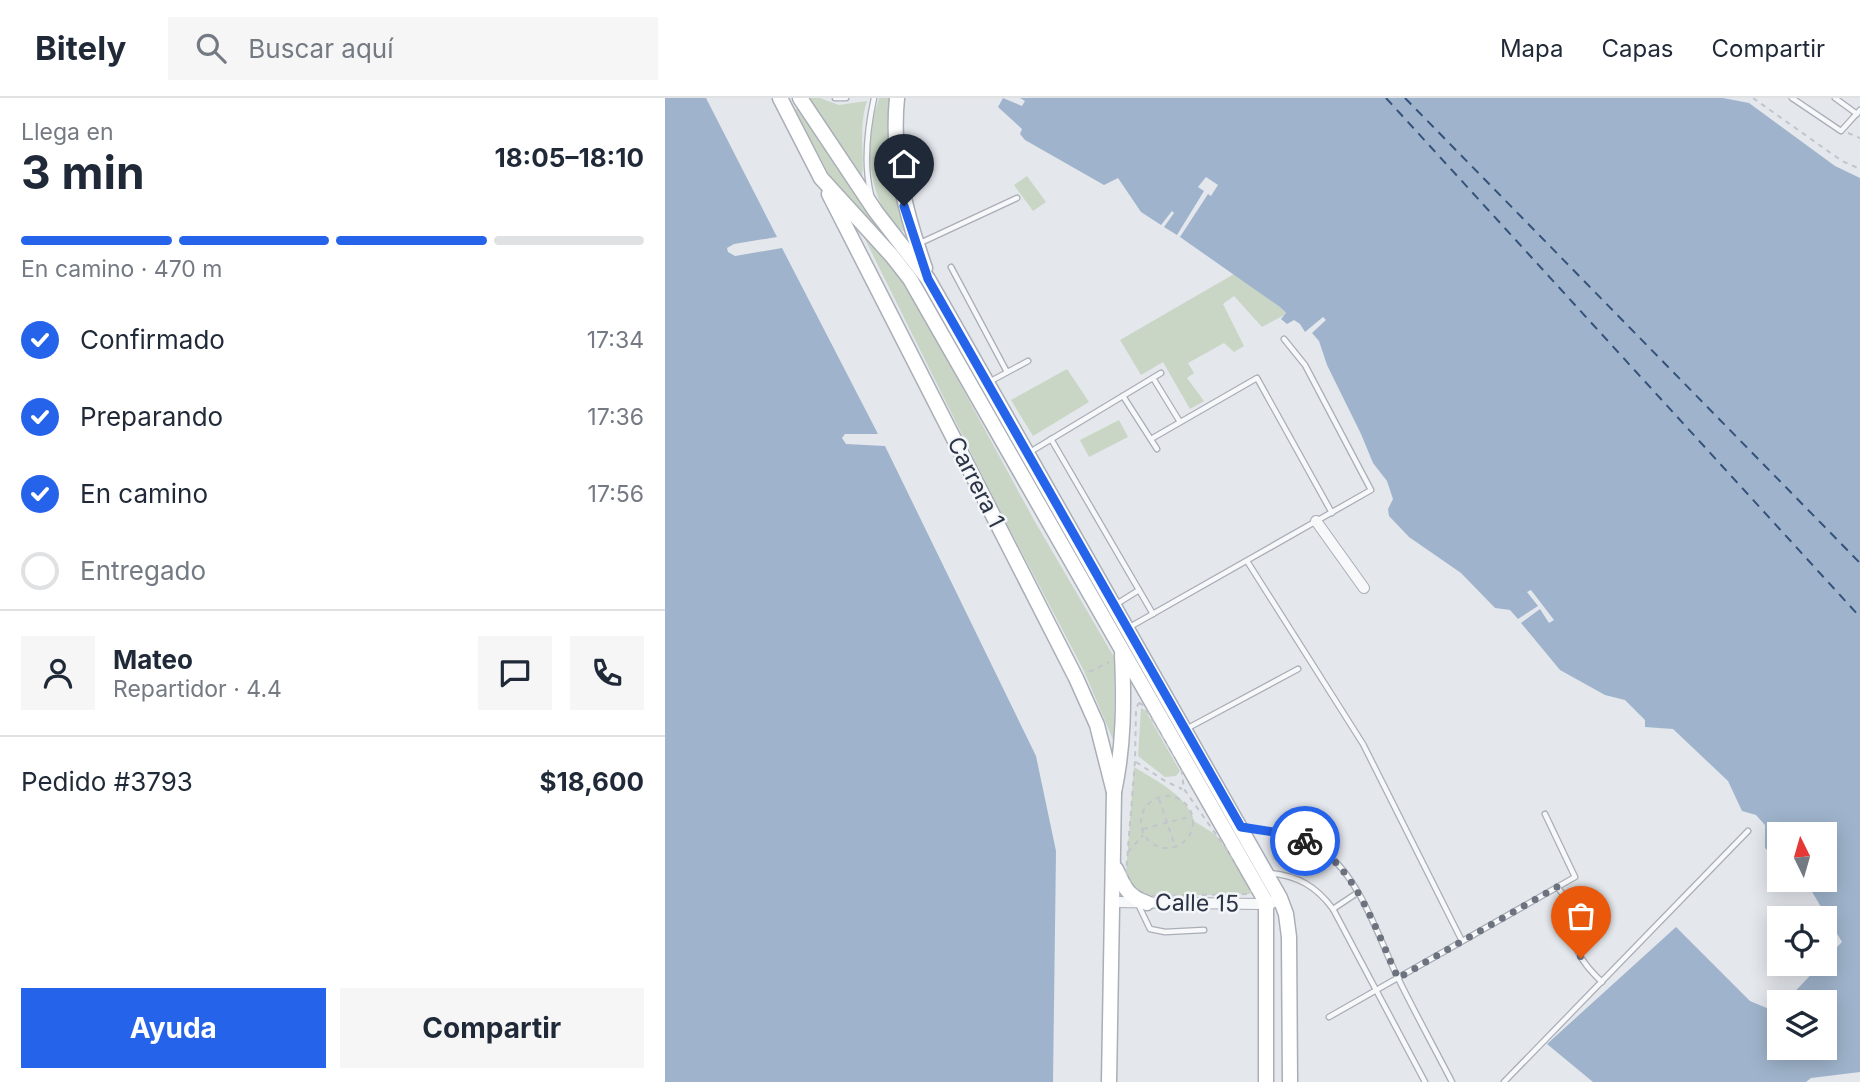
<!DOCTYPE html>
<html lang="es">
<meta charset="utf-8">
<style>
body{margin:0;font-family:Inter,sans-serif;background:#f6f6f7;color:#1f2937;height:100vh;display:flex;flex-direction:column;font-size:26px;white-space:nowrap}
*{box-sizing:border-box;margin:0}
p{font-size:23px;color:#747a83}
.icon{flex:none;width:38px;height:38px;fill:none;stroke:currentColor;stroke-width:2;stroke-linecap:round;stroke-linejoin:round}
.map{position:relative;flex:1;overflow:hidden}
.side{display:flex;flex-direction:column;background:#fff;width:665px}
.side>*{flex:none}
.needle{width:46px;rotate:355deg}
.controls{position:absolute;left:1102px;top:724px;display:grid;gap:14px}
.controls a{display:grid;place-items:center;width:70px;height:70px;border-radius:0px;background:#fff;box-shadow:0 4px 18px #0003;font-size:35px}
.pin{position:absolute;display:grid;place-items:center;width:60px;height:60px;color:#fff;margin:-72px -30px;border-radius:50% 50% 50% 0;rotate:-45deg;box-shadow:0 0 7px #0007}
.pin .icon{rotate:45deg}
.courier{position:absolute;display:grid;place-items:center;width:70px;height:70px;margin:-35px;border:5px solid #2563eb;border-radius:50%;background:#fff;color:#222;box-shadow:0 2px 9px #0007}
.summary em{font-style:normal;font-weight:700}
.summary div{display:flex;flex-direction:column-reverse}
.summary{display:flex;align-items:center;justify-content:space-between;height:119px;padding:0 21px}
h1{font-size:46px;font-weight:700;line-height:52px}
.bar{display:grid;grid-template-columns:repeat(4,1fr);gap:10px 7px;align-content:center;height:84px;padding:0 21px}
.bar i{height:9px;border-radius:5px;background:#e0e1e3}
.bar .on{background:#2563eb}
.bar p{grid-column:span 4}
.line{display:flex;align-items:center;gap:18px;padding:0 21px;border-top:2px solid #e0e1e3}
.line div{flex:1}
.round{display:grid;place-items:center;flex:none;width:74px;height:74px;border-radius:0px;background:#f6f6f7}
ol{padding:0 21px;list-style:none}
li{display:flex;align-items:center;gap:21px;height:77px}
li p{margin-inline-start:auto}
li .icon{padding:7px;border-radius:50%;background:#2563eb;color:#fff;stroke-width:4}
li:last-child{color:#747a83}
li i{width:38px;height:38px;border:4px solid #e0e1e3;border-radius:50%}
.action{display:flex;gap:14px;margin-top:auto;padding:14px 21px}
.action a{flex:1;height:80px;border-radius:0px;background:#2563eb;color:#fff;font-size:28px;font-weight:700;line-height:80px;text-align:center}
.action a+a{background:#f6f6f7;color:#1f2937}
header{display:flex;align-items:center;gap:42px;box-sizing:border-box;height:98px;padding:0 35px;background:#fff;border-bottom:2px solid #e0e1e3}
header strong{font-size:33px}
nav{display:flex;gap:38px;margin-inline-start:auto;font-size:24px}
.search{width:490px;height:63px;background:#f6f6f7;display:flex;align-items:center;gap:18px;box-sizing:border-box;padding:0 24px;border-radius:0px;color:#747a83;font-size:26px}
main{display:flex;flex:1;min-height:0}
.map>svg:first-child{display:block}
.green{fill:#c9d6c5}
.water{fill:#9fb4cc}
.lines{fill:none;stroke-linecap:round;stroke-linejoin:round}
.ferry{stroke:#34527a;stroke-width:2;stroke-dasharray:9 7;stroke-linecap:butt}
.lane-casing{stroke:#a9aeb7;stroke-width:7}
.street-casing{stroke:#a9aeb7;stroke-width:12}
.secondary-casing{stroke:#a9aeb7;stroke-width:17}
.path{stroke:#c2c5cb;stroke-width:2;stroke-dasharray:5 5;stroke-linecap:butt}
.lane{stroke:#f7f8fa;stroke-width:4.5}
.street{stroke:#f7f8fa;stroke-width:10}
.secondary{stroke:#fff;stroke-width:14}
.done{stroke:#6c737f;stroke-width:7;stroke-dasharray:0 12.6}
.route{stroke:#2563eb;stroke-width:9}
.labels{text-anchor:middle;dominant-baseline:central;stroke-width:5;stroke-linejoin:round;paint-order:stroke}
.street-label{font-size:23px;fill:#2b3445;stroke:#f4f6f9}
</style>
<header>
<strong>Bitely</strong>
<div class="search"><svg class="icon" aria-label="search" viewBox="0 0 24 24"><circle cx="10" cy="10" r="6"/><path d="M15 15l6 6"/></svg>Buscar aquí</div>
<nav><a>Mapa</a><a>Capas</a><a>Compartir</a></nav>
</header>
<main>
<section class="side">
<div class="summary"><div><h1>3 min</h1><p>Llega en</p></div><em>18:05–18:10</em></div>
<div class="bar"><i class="on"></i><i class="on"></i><i class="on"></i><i></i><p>En camino · 470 m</p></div>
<ol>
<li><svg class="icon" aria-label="check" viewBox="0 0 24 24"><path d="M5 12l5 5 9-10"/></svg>Confirmado<p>17:34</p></li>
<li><svg class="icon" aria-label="check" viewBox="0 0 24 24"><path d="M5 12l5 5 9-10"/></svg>Preparando<p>17:36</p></li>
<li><svg class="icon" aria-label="check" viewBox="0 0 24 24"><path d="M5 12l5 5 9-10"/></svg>En camino<p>17:56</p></li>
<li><i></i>Entregado</li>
</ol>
<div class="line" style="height:126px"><a class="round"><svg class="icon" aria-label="person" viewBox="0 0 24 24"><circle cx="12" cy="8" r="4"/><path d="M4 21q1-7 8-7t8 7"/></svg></a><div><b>Mateo</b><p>Repartidor · 4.4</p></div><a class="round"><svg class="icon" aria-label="chat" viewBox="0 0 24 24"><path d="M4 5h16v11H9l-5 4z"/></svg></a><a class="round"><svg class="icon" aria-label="phone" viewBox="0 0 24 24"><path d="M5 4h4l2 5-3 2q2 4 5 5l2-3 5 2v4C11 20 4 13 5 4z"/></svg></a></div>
<div class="line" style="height:91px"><div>Pedido #3793</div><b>$18,600</b></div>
<div class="action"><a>Ayuda</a><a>Compartir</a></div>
</section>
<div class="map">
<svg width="1195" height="984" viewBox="0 0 1195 984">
<rect width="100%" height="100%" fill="#e4e7ec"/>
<g class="green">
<path d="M143 0H155L174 7 202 3C193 30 200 53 197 80Z"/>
<path d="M214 0H225C217 47 228 91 242 135 212 123 202 68 205 38 206 25 211 12 214 0Z"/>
<polygon points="130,11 135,11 158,49 230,151 170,88"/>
<polygon points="362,78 381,104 368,113 349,87"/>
<polygon points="198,137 239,183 369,422 449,559 449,644 419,573 332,407"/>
<polygon points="569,176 615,209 621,216 597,229 569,198 558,206 579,248 569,254 559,245 523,265 529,275 522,280 539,303 525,311 498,264 476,277 455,242"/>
<polygon points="402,271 424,304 368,338 346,302"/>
<polygon points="454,322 463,339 424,359 415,342"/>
<polygon points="476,610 480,612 515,673 511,678 500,679 473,658"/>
<path d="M469 669C489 681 524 699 529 723L551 737 588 789 585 796 481 798 467 789 461 775Z"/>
<polygon points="616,748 643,761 638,775 608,761 607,752"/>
</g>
<g class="water">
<polygon points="0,0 41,0 112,139 69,146 62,150 63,154 70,158 117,150 213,336 180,336 177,340 181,346 220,348 371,658 391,753 388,984 0,984"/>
<polygon points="338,0 357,8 360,3 355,0 1058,0 1084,5 1170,68 1195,80 1195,974 1146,980 1141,984 928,984 882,946 1011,829 1085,903 1104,911 1115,908 1115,950 1160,950 1160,905 1119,905 1156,866 1160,866 1160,861 1177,844 1140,782 1160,782 1160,737 1115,737 1115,764 1100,750 1100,727 1091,717 1077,713 1063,683 1008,631 980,629 980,622 960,602 940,597 895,572 856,525 875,511 884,525 889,522 866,492 862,494 873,508 853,521 845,512 830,510 796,475 744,439 724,418 723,411 728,401 722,383 708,365 696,336 662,267 654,243 647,235 661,222 658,219 640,234 635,226 629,222 622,226 616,221 621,215 615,209 515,139 543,96 546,98 553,87 541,79 533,89 539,93 512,137 499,129 509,115 507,113 496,127 476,114 453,80 439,87 360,42 355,36 357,31 333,9"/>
</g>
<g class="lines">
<g class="ferry">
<polyline points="721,0 1195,519"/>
<polyline points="740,0 1195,465"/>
</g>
<g class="lane-casing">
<g id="lane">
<polyline points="170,0 181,0"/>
<polyline points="1127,0 1176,33 1195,12"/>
<polyline points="1170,0 1192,16"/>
<path d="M206 97C198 65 202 32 209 0"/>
<polyline points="253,146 352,100"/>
<polyline points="286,169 342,274"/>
<polyline points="488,280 515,324"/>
<polyline points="324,284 363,263"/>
<polyline points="458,298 492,351"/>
<polyline points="386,341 488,516"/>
<polyline points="486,341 592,280 667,415"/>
<polyline points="365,354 496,275"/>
<polyline points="582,463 698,646 797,843"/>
<polyline points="450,507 474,492"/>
<polyline points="463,530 706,392 640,267 619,241"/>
<polyline points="523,630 633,571"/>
<path d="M581 730C609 734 638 738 661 755 696 782 714 841 733 880 750 915 769 949 787 984"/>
<path d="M605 775C633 778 651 788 668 811L760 984"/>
<path d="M892 789C909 808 903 813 907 836 911 856 922 870 937 884"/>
<polyline points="473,806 485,831 500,834 539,832"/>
<polyline points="668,811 692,795"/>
<polyline points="664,919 910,779 880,716"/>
<polyline points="839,984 1083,733"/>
</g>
</g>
<g class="street-casing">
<g id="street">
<polyline points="651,423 699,490"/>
<polyline points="448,804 593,806 607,805 615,800"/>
</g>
</g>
<g class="secondary-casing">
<g id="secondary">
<polyline points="115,0 156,80 227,158 245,181 601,804 601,984"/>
<polyline points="135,0 211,114 263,181 615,800 621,816 624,839 625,984"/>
<path d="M232 0C226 60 240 114 260 170"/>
<polyline points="164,96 411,580 432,627 449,694"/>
<path d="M451 771C459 789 463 799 482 805"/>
<path d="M444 984 449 694C459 648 459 603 457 556"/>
</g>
</g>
<g class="path">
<polyline points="1088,0 1177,63 1195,71"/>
<polyline points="1183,35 1195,40"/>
<polyline points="424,574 444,564"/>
<polygon points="474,605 478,607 516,668 519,691 588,789 585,796 481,798 467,789 461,775 470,663 471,610"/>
<polyline points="471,664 500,683 517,691"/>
<circle cx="502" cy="724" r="26"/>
<polyline points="494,701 510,748"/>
<polyline points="478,731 527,718"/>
<polyline points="463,754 478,737"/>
</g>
<use href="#lane" class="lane"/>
<use href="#street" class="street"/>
<use href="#secondary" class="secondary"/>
</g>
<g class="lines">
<path class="done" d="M640 743C689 762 712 835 733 880L892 789 904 804 907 838 916 860"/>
<polyline class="route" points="239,108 263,181 576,729 615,735 640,743"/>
</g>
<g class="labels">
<g class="street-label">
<text transform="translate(311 384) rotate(63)">Carrera 1</text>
<text transform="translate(532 805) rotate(1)">Calle 15</text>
</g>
</g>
</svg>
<div class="controls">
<a><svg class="needle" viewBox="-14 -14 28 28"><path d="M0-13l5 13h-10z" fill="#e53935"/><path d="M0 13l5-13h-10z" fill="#747a83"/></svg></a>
<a><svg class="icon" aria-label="locate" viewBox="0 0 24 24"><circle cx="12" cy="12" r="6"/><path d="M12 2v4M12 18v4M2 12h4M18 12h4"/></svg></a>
<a><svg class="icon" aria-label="layers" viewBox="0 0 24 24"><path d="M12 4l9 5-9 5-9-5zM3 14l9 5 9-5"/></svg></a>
</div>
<div class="pin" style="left:916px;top:860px;background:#ea580c"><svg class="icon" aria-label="bag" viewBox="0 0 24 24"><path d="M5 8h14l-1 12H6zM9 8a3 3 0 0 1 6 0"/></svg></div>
<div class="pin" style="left:239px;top:108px;background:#1f2937"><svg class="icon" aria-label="home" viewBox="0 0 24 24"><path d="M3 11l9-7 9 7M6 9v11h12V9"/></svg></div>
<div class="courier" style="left:640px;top:743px"><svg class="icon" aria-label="bike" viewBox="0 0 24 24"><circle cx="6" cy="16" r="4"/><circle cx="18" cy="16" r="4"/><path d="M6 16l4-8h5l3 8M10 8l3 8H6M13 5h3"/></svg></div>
</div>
</main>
